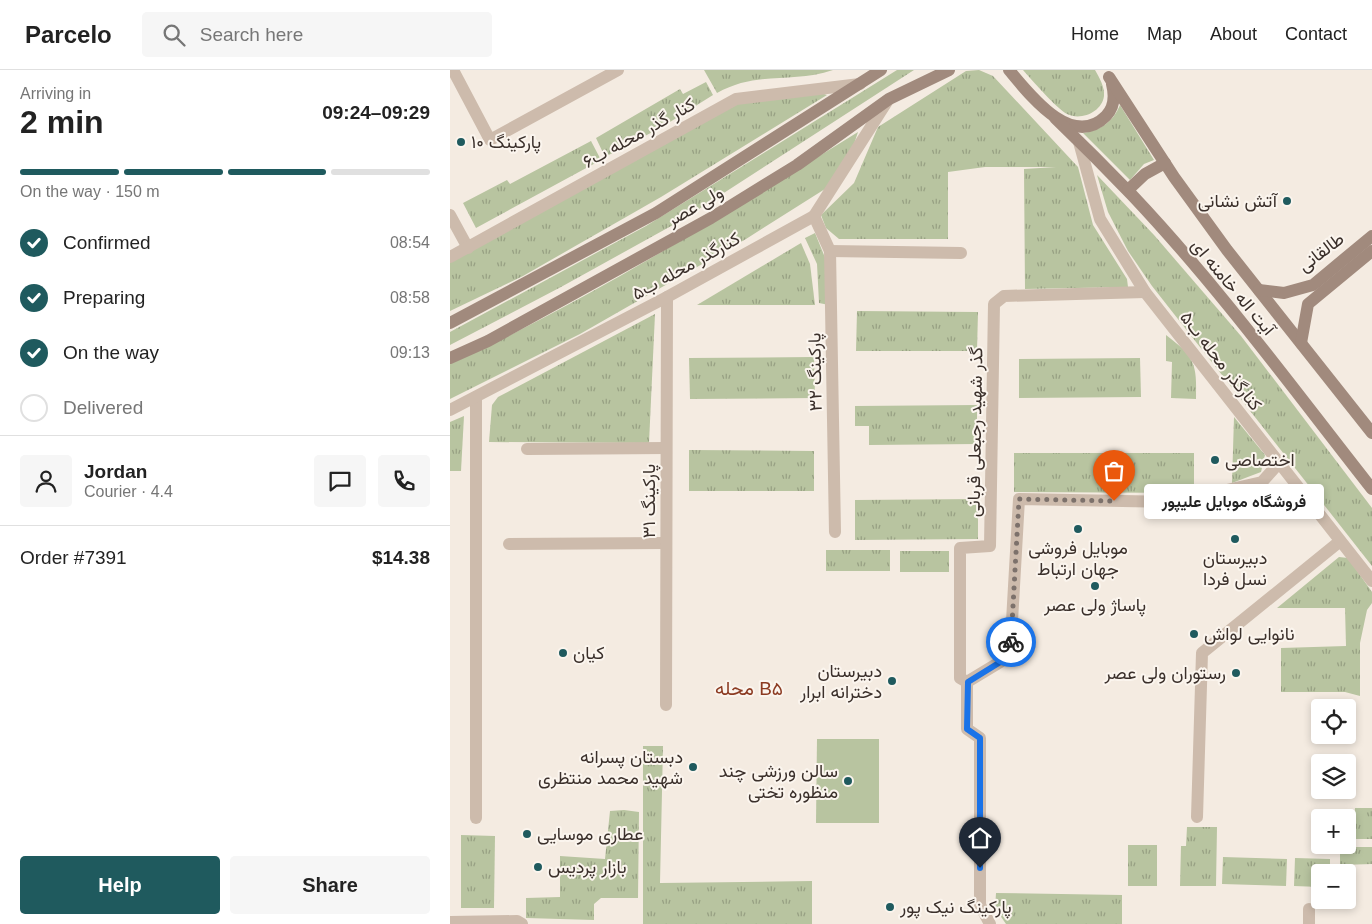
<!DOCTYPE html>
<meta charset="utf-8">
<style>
body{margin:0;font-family:Arial,Vazirmatn,sans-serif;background:#f6f6f6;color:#222;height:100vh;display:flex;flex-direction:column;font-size:19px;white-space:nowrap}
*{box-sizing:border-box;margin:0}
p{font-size:16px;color:#767676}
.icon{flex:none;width:28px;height:28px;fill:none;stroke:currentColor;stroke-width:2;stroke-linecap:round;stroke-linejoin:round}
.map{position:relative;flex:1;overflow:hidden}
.panel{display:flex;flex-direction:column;background:#fff;width:450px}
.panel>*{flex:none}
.buttons{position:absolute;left:861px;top:629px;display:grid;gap:10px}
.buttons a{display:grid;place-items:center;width:45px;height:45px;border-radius:5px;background:#fff;box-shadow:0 2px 8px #0003;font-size:25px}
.pin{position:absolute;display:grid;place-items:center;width:42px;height:42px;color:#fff;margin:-51px -21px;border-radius:50% 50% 50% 0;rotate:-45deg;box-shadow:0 0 5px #0007}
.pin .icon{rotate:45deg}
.courier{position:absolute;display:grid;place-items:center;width:50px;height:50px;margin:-25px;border:4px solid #1a73e8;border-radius:50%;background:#fff;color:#222;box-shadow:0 1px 6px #0007}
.bubble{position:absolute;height:35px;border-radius:5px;background:#fff;box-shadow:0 2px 8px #0003;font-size:16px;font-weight:700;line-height:35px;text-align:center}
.headline em{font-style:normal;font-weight:700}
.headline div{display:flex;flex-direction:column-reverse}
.headline{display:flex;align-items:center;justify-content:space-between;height:85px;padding:0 20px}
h1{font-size:32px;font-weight:700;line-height:38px}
.bar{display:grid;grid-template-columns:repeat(4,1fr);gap:8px 5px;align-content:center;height:60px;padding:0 20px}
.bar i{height:6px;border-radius:4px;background:#e0e0e0}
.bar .selected{background:#1f5a5e}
.bar p{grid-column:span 4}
.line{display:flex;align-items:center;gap:12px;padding:0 20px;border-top:1px solid #e0e0e0}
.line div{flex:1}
.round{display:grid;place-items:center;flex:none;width:52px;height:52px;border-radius:5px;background:#f6f6f6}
ol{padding:0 20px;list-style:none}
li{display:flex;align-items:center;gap:15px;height:55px}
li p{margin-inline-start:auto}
li .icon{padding:5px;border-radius:50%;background:#1f5a5e;color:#fff;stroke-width:4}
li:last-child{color:#767676}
li i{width:28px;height:28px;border:2px solid #e0e0e0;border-radius:50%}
.primary-button{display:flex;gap:10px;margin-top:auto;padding:10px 20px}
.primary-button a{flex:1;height:58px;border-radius:5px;background:#1f5a5e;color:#fff;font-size:20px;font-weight:700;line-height:58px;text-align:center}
.primary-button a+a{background:#f6f6f6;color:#222}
header{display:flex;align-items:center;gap:30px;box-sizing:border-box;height:70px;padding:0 25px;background:#fff;border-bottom:1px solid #e0e0e0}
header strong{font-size:24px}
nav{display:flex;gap:28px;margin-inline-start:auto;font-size:18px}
.search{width:350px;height:45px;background:#f6f6f6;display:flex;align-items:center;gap:12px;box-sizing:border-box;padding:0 18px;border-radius:5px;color:#767676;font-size:19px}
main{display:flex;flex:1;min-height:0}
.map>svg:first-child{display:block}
.grass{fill:url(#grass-tufts)}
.garden{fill:#b8c4a0}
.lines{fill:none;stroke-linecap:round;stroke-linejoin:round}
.minor{stroke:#cdbbac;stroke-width:12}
.tertiary{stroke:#cdbbac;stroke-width:12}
.secondary{stroke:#a18a7d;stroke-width:12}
.done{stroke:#7c716b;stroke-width:5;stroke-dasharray:0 9}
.route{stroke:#1a73e8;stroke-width:6}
.poi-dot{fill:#1f5a5e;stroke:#fbf5ee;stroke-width:2}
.labels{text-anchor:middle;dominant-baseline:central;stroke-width:4;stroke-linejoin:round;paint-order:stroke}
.street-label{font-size:18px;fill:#3b302b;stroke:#fbf5ee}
.poi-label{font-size:18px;fill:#3b302b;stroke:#fbf5ee;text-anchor:start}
.neighbourhood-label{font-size:19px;fill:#8c3b22;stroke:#fbf5ee}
</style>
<header>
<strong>Parcelo</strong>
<div class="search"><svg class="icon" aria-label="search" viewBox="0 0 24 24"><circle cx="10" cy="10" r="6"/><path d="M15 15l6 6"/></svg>Search here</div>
<nav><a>Home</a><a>Map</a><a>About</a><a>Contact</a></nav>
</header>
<main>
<section class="panel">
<div class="headline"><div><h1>2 min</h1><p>Arriving in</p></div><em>09:24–09:29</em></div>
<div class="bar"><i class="selected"></i><i class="selected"></i><i class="selected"></i><i></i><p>On the way · 150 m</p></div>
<ol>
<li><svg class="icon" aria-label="check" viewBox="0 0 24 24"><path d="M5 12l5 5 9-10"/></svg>Confirmed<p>08:54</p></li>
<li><svg class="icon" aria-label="check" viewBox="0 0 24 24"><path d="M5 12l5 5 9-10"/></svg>Preparing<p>08:58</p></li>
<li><svg class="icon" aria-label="check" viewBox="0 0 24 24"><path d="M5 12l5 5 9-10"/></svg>On the way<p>09:13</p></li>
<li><i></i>Delivered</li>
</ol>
<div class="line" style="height:90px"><a class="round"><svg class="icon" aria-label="person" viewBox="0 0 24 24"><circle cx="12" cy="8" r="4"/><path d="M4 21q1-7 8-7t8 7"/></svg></a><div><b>Jordan</b><p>Courier · 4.4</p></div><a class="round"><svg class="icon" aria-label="chat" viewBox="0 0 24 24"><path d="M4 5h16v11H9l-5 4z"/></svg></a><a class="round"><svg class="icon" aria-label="phone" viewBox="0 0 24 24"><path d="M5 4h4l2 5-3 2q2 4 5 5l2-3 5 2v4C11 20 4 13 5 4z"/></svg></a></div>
<div class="line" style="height:65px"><div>Order #7391</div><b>$14.38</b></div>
<div class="primary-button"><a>Help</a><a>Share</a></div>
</section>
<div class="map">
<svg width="922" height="854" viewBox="0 0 922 854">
<defs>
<pattern id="grass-tufts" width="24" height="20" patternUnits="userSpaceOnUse" patternTransform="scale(1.25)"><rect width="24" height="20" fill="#b8c4a0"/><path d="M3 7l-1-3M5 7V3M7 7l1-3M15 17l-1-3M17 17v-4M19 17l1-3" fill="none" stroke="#97a083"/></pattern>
</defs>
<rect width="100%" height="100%" fill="#f4ebe1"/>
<g class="grass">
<path d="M254 0H383C343 14 308 0 267 23Z"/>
<polygon points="447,0 464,0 232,150 111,217 0,275 0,262 196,156"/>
<polygon points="529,0 543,6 628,97 643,155 677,209 678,217 575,219 574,99 606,97 535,97 498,102 498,169 389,169 376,158 371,145 404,113 428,57 516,1"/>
<path d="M573 0H645C649 7 655 17 654 26 652 42 631 51 617 44 607 39 581 9 573 0Z"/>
<polygon points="256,12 263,25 212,57 155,87 146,68 230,19 233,24"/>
<polygon points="371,23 377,25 211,127 73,206 0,241 0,192 290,31"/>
<path d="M670 35 704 90 694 94 680 110 633 63C651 60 663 52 670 35Z"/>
<path d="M408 62 402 80 375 119 296 169 130 264 0 329V294C142 229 275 144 408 62Z"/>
<polygon points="141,71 151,90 26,158 13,133 57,110 60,114"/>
<polygon points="647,105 704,165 791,266 922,438 922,496 702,216 678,181 658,142"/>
<polygon points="365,163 376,190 379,235 369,233 367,194 355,168"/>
<polygon points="351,173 360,194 365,235 247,235"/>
<polygon points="407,241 528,242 527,281 406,281"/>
<polygon points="205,244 199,373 39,372 42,335 48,327"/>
<path d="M716 265C745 287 747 294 746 329L721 328 722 292 716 291Z"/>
<polygon points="364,287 365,328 240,329 239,288"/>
<polygon points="690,288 691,327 569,328 569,289"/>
<polygon points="527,335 527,374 419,375 419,356 405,356 405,336"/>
<polygon points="14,346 11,401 0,401 0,352"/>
<polygon points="784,347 815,385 811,402 782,413"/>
<polygon points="239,380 364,381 364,421 239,421"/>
<polygon points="564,383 744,383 744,423 564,422"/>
<polygon points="528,429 528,469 405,470 405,430"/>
<rect x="376" y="480" width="64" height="21"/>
<rect x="450" y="481" width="49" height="21"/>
<polygon points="889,487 898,488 922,522 922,533 917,540 910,573 910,626 895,622 831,622 831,578 896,576 895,538 827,538"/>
<polygon points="193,676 213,676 210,813 362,811 362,854 193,854"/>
<polygon points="905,738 922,738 922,769 904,769"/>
<polygon points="174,740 189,742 188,828 151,828 144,834 144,850 76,848 76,828 110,827 110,786 155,789 160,741"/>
<polygon points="737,757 767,757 766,816 730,816 731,776 736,776"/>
<polygon points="11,765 45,766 44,838 11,838"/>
<rect x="678" y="775" width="29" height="41"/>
<polygon points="890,777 922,777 922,794 890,795"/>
<polygon points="773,787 837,789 836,816 772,814"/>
<polygon points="845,788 880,789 880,802 870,802 870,817 844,816"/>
<polygon points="546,823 672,825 672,854 556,854 545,838"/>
</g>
<polygon class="garden" points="367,669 429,669 429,753 366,753"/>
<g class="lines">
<g class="minor">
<polyline points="3,0 40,70 168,0"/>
<polyline points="364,146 380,181 385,462"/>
<polyline points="380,181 511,183"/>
<polyline points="26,327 26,748"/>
<polyline points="77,379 216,378"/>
<polyline points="59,474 216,473"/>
<polyline points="216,635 217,227"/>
<polyline points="747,747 752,583 889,472"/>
<polyline points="859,854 859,839"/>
</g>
<g class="tertiary">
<polyline points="629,72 650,149 695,222 922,511"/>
<polyline points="0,145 18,178"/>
<polyline points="0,187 286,29 410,14"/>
<polyline points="0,340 217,227 364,146 438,30"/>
<polyline points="517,612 510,608 510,478 540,476 544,234 554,226 695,222"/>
<polyline points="0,852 67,851 72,854"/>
<polyline points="540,854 530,835 530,668 517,659 517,612 560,586 569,429 724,432 812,412 829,393"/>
</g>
<g class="secondary">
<path d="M559 0C580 25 622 80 656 46 664 38 665 26 662 14"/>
<polyline points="659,7 724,107 777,180 922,363"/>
<path d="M605 48C631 73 657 99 682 125 769 217 844 320 922 419"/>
<polyline points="678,120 695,104 715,93"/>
<polyline points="809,220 834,223 863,215 922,166"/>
<polyline points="0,253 206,143 431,0"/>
<polyline points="851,273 858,234 922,181"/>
<polyline points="0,288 38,271 261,148 347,95 439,29 499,0"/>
</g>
</g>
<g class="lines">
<polyline class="done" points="561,572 569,429 664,431"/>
<polyline class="route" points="530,798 530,668 517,659 518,612 560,586 561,572"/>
</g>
<g class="poi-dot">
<circle cx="11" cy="72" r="5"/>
<circle cx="837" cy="131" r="5"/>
<circle cx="765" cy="390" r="5"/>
<circle cx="628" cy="459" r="5"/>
<circle cx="785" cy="469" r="5"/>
<circle cx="645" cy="516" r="5"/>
<circle cx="744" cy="564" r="5"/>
<circle cx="113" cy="583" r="5"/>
<circle cx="786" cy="603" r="5"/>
<circle cx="442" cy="611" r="5"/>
<circle cx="243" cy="697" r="5"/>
<circle cx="398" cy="711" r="5"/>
<circle cx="77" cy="764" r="5"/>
<circle cx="88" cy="797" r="5"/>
<circle cx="440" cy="837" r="5"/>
</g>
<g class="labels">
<g class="street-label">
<text transform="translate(189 63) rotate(-29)">کنار گذر محله ب۶</text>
<text transform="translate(245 136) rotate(-30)">ولی عصر</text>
<text transform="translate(871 182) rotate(-37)">طالقانی</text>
<text transform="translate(236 196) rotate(-29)">کنارگذر محله ب۵</text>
<text transform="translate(783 217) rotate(50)">آیت اله خامنه ای</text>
<text transform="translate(771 291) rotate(52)">کنارگذر محله ب۵</text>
<text transform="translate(365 302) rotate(-91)">پارکینگ ۳۲</text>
<text transform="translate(525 362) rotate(-89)">گذر شهید رجبعلی قربانی</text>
<text transform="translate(199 431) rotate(-90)">پارکینگ ۳۱</text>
</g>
<g class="poi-label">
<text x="21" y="72">پارکینگ ۱۰</text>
<text x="827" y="131" text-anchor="end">آتش نشانی</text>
<text x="775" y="390">اختصاصی</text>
<text x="628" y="478" text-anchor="middle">موبایل فروشی<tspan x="628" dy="21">جهان ارتباط</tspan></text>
<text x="785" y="488" text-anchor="middle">دبیرستان<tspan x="785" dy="21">نسل فردا</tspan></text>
<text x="645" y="535" text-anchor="middle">پاساژ ولی عصر</text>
<text x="754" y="564">نانوایی لواش</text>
<text x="123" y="583">کیان</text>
<text x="432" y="601" text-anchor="end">دبیرستان<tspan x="432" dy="21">دخترانه ابرار</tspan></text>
<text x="776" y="603" text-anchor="end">رستوران ولی عصر</text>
<text x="233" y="687" text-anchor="end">دبستان پسرانه<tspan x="233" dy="21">شهید محمد منتظری</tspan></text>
<text x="388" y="701" text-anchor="end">سالن ورزشی چند<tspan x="388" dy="21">منظوره تختی</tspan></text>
<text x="87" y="764">عطاری موسایی</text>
<text x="98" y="797">بازار پردیس</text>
<text x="450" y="837">پارکینگ نیک پور</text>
</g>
<g class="neighbourhood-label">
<text x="299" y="618">محله B۵</text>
</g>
</g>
</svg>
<div class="buttons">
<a><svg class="icon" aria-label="locate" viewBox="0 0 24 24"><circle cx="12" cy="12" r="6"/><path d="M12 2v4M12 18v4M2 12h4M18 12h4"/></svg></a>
<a><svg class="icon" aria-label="layers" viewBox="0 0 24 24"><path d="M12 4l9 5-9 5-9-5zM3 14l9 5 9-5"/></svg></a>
<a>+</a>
<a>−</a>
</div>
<div class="pin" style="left:664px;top:431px;background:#ea580c"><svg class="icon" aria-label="bag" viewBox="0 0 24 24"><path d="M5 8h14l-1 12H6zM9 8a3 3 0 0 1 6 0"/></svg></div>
<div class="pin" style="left:530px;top:798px;background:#1f2937"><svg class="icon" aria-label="home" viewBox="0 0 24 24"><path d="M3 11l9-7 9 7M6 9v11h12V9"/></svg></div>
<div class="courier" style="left:561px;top:572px"><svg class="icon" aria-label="bike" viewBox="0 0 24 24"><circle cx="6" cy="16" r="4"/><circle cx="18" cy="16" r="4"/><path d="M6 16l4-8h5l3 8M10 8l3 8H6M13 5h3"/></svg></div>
<div class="bubble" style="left:694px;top:414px;width:180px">فروشگاه موبایل علیپور</div>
</div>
</main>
